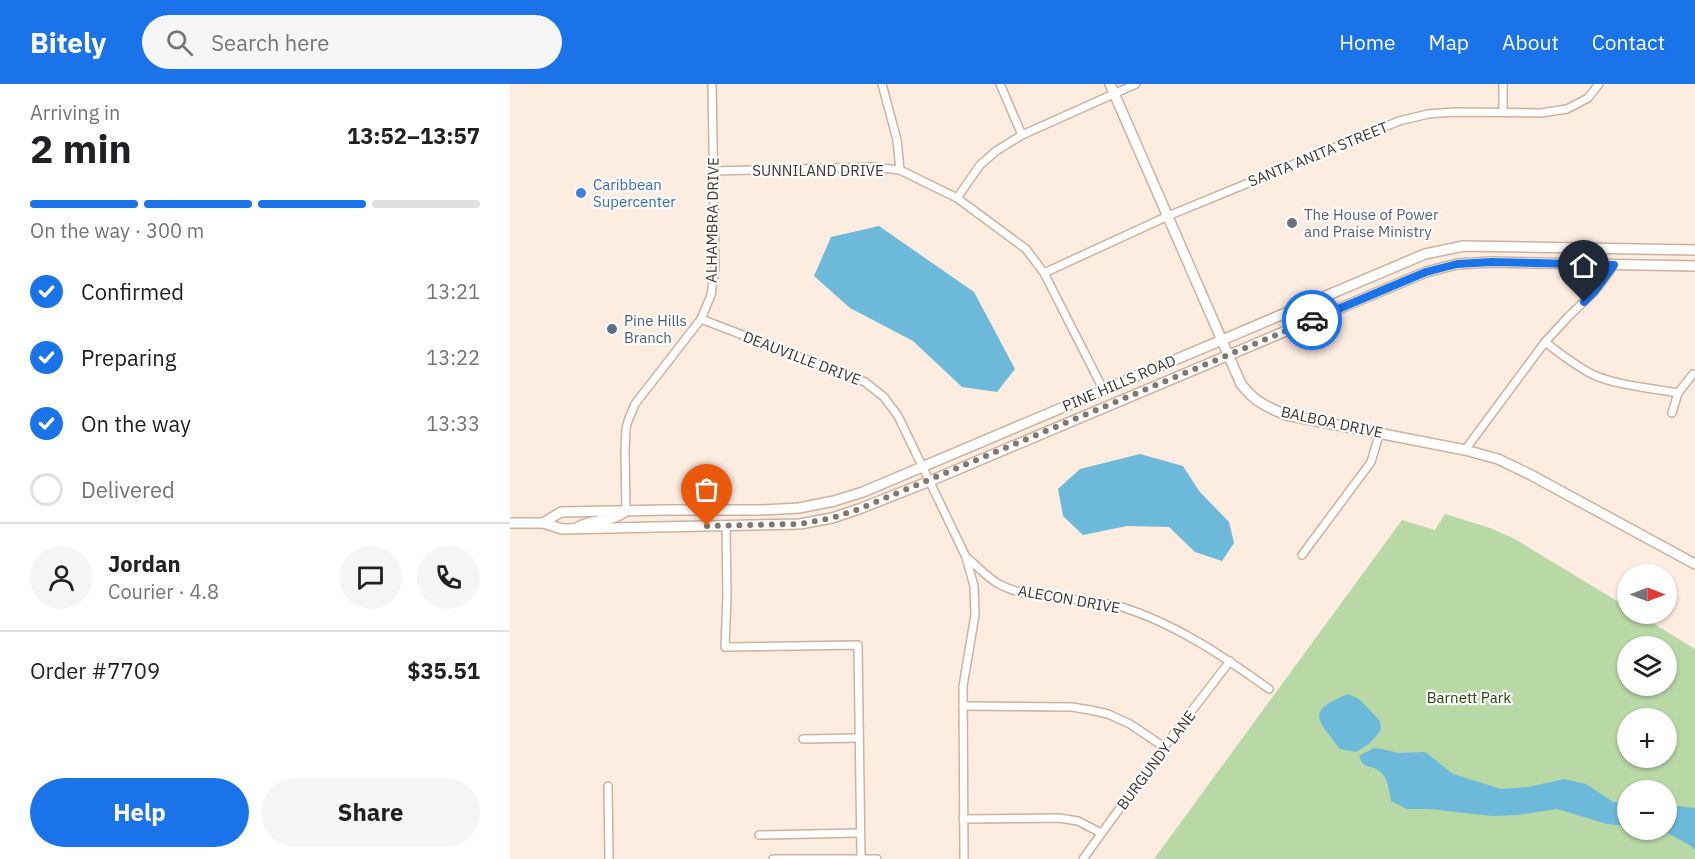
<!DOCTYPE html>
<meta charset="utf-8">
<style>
body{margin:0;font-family:"IBM Plex Sans",sans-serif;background:#f6f6f6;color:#202124;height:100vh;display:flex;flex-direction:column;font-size:22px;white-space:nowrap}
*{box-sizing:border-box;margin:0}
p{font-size:20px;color:#757577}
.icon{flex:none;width:33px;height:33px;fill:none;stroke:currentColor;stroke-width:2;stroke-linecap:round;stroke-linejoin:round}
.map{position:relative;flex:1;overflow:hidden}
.drawer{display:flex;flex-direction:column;background:#fff;width:510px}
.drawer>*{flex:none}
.needle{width:39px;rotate:90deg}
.tools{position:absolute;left:1107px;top:480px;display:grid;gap:12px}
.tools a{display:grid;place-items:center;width:60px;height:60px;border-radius:50%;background:#fff;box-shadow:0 2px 4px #0004;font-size:30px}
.pin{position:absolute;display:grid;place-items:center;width:51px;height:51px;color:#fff;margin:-62px -26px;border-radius:50% 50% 50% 0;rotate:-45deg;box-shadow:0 0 6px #0007}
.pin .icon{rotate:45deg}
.courier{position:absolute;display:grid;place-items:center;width:60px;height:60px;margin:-30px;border:4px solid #1a73e8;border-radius:50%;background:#fff;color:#222;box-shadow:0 2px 8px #0007}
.headline em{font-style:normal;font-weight:800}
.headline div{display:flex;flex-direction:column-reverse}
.headline{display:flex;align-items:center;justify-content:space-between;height:102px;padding:0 30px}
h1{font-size:39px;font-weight:800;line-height:45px}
.bar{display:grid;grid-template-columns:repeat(4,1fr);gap:9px 6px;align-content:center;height:72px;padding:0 30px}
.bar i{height:8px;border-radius:4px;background:#e0e0e0}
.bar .on{background:#1a73e8}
.bar p{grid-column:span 4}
.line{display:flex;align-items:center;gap:15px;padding:0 30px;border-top:2px solid #e0e0e0}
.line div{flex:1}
.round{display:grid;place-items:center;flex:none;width:63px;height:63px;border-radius:32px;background:#f6f6f6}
ol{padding:0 30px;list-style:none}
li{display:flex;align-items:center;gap:18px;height:66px}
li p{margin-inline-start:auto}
li .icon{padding:6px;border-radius:50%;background:#1a73e8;color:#fff;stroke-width:4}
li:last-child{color:#757577}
li i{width:33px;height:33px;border:3px solid #e0e0e0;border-radius:50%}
.primary-button{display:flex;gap:12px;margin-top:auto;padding:12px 30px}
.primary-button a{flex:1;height:69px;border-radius:36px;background:#1a73e8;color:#fff;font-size:24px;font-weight:800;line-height:69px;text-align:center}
.primary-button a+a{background:#f6f6f6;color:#202124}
header{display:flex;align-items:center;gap:36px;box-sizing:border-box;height:84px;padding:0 30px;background:#1a73e8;color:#fff}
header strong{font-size:28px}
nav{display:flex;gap:33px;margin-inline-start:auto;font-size:21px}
.search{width:420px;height:54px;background:#f6f6f6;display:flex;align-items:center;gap:15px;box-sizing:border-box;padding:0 21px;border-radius:33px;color:#757577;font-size:22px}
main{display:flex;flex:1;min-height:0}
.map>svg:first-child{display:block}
.green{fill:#b8d8a6;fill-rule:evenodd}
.water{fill:#6db9d9}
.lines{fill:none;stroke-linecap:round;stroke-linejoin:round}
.street-casing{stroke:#cdb29e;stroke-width:10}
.secondary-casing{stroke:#cdb29e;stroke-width:12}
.street{stroke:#fff;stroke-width:7}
.secondary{stroke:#fff;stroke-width:9}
.done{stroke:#83766c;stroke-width:6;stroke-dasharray:0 10.8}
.route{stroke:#1a73e8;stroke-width:8}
.shop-dot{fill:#3f7fe0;stroke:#fdfdfd;stroke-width:2}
.worship-dot{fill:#6b7280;stroke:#fdfdfd;stroke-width:2}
.service-dot{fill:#5c6f8a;stroke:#fdfdfd;stroke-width:2}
.labels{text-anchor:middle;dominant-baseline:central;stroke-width:4.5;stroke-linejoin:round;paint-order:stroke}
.street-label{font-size:15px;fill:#41362e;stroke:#fdfdfd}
.shop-label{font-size:15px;fill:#366cbe;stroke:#fdfdfd;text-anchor:start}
.worship-label{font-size:15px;fill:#5b616d;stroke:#fdfdfd;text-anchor:start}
.service-label{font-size:15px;fill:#4e5e75;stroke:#fdfdfd;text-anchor:start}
.park-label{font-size:15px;fill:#27480c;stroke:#fdfdfd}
</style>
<header>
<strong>Bitely</strong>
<div class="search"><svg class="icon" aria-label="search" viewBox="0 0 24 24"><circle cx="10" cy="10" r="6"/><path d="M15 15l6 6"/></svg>Search here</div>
<nav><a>Home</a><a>Map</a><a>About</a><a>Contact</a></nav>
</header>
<main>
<section class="drawer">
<div class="headline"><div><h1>2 min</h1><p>Arriving in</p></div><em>13:52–13:57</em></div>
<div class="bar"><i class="on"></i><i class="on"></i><i class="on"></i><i></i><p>On the way · 300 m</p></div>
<ol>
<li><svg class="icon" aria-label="check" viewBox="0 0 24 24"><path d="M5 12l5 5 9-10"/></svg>Confirmed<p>13:21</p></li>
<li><svg class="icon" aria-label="check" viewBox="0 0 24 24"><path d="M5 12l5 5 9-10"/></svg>Preparing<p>13:22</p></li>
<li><svg class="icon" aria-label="check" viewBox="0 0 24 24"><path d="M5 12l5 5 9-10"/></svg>On the way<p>13:33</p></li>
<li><i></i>Delivered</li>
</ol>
<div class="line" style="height:108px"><a class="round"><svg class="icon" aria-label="person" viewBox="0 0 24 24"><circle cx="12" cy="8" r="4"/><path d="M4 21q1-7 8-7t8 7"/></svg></a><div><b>Jordan</b><p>Courier · 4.8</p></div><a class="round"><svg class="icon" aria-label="chat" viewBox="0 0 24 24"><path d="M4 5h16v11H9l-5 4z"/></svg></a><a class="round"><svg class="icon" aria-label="phone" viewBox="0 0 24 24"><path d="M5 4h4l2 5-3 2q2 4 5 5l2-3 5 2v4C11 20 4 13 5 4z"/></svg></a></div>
<div class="line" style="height:78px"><div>Order #7709</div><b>$35.51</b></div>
<div class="primary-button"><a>Help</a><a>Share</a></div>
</section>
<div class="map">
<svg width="1185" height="775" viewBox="0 0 1185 775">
<rect width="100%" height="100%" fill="#fdece0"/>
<path class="green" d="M935 430 980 444 1003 454 1117 523 1118 530H1128L1185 565V775H644L892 436 925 446ZM1118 562H1156V602H1118ZM1118 634H1156V674H1118ZM1118 706H1156V746H1118Z"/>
<g class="water">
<polygon points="369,142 464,208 505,285 487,308 452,303 403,257 340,224 304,192 321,153"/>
<polygon points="630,370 673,382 689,407 719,438 724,459 712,477 685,468 659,443 617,442 573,451 553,432 548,405 570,385"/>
<path d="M838 610 849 615 870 637 871 646 859 660 846 668 830 665C807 634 795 628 838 610Z"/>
<path d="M864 664 872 665 888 669 915 668 943 690 991 705 1019 703 1054 695 1076 700 1103 718H1117V742L1097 740 1047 725 1008 731 982 732 919 725H897L881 717C879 707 878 692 868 686 859 680 854 686 849 672Z"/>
<polygon points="1157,721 1185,724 1185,766 1181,762 1152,746 1156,746"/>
</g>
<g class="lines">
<g class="street-casing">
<g id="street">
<polyline points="372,0 387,56 390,86"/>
<polyline points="490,0 512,51"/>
<polyline points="993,28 993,0"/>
<polyline points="203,87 362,83 390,86 447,114 516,165 534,189 593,305"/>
<polyline points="447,114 470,81 486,67 512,51 626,0"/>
<polyline points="534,189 658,132 889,37 918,30 944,28 1031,29 1057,25 1078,14 1089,0"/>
<polyline points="191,235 355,298 374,313 388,332 456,473 464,502 465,531 453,602 454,775"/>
<path d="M1035 258C1051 270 1068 284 1086 292 1111 302 1141 304 1168 309"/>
<polyline points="1162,329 1168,309 1183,290"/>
<polyline points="955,366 1035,258 1058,233 1084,208 1104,181"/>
<polyline points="116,427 115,366 116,344 118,337 125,320 191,235 201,211 205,183 202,0"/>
<polyline points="216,443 217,512 215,563 348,561 351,775"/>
<polyline points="792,471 861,378 870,348"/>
<path d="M456 473C466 481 476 492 487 499 521 519 573 511 612 523 666 540 713 572 759 605"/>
<polyline points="453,622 562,623 580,626 598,630 620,640 654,663"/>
<polyline points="293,655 349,654"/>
<polyline points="98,702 99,775"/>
<polyline points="453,735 549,734 568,737 591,749"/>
<polyline points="249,751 350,749"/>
<polyline points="263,775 367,775"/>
<polyline points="573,775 654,663 720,577"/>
</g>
</g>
<g class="secondary-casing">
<g id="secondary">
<path d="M600 0 731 300C745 318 755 322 776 331L955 366 988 375 1021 391 1185 480"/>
<polyline points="0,439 33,439 52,445 290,440 322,434 349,425 420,397 916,188 947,180 982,178 1185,182"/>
<polyline points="33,439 51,428 157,426 251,426 289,424 324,417 353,408 915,170 954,162 1185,166"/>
<path d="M68 443C87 433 99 440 116 427"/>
</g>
</g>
<use href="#street" class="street"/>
<use href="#secondary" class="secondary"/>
</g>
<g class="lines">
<polyline class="done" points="197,442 290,440 322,434 349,425 802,236"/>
<polyline class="route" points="802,236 916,188 947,180 982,178 1104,181 1084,208 1074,218"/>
</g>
<circle class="shop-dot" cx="71" cy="109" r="6"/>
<circle class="worship-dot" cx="782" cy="139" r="6"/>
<circle class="service-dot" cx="102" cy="245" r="6"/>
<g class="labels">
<g class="street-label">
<text transform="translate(808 70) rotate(-22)">SANTA ANITA STREET</text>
<text x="308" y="86">SUNNILAND DRIVE</text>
<text transform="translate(202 136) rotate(-89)">ALHAMBRA DRIVE</text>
<text transform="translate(292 274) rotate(21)">DEAUVILLE DRIVE</text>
<text transform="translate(609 299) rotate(-23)">PINE HILLS ROAD</text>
<text transform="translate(822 338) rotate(12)">BALBOA DRIVE</text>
<text transform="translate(559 515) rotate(10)">ALECON DRIVE</text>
<text transform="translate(646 676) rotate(-53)">BURGUNDY LANE</text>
</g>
<g class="shop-label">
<text x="83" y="100">Caribbean<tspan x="83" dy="17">Supercenter</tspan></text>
</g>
<g class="worship-label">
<text x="794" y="130">The House of Power<tspan x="794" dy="17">and Praise Ministry</tspan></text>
</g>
<g class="service-label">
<text x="114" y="236">Pine Hills<tspan x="114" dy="17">Branch</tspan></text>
</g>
<g class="park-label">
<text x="959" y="613">Barnett Park</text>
</g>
</g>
</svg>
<div class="tools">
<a><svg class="needle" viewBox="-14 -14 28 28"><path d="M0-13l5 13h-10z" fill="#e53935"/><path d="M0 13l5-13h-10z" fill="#757577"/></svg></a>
<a><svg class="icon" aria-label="layers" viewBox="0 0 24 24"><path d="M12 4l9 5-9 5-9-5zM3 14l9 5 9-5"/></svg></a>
<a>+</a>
<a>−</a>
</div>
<div class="pin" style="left:197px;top:442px;background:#ea580c"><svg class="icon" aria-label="bag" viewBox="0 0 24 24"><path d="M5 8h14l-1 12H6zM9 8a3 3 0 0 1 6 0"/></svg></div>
<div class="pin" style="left:1074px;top:218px;background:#1f2937"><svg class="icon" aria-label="home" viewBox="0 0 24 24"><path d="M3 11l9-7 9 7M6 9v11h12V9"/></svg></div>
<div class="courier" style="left:802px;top:236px"><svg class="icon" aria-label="car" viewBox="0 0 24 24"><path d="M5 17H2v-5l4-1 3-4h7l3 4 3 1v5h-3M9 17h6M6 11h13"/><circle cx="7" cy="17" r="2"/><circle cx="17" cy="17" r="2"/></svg></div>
</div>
</main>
